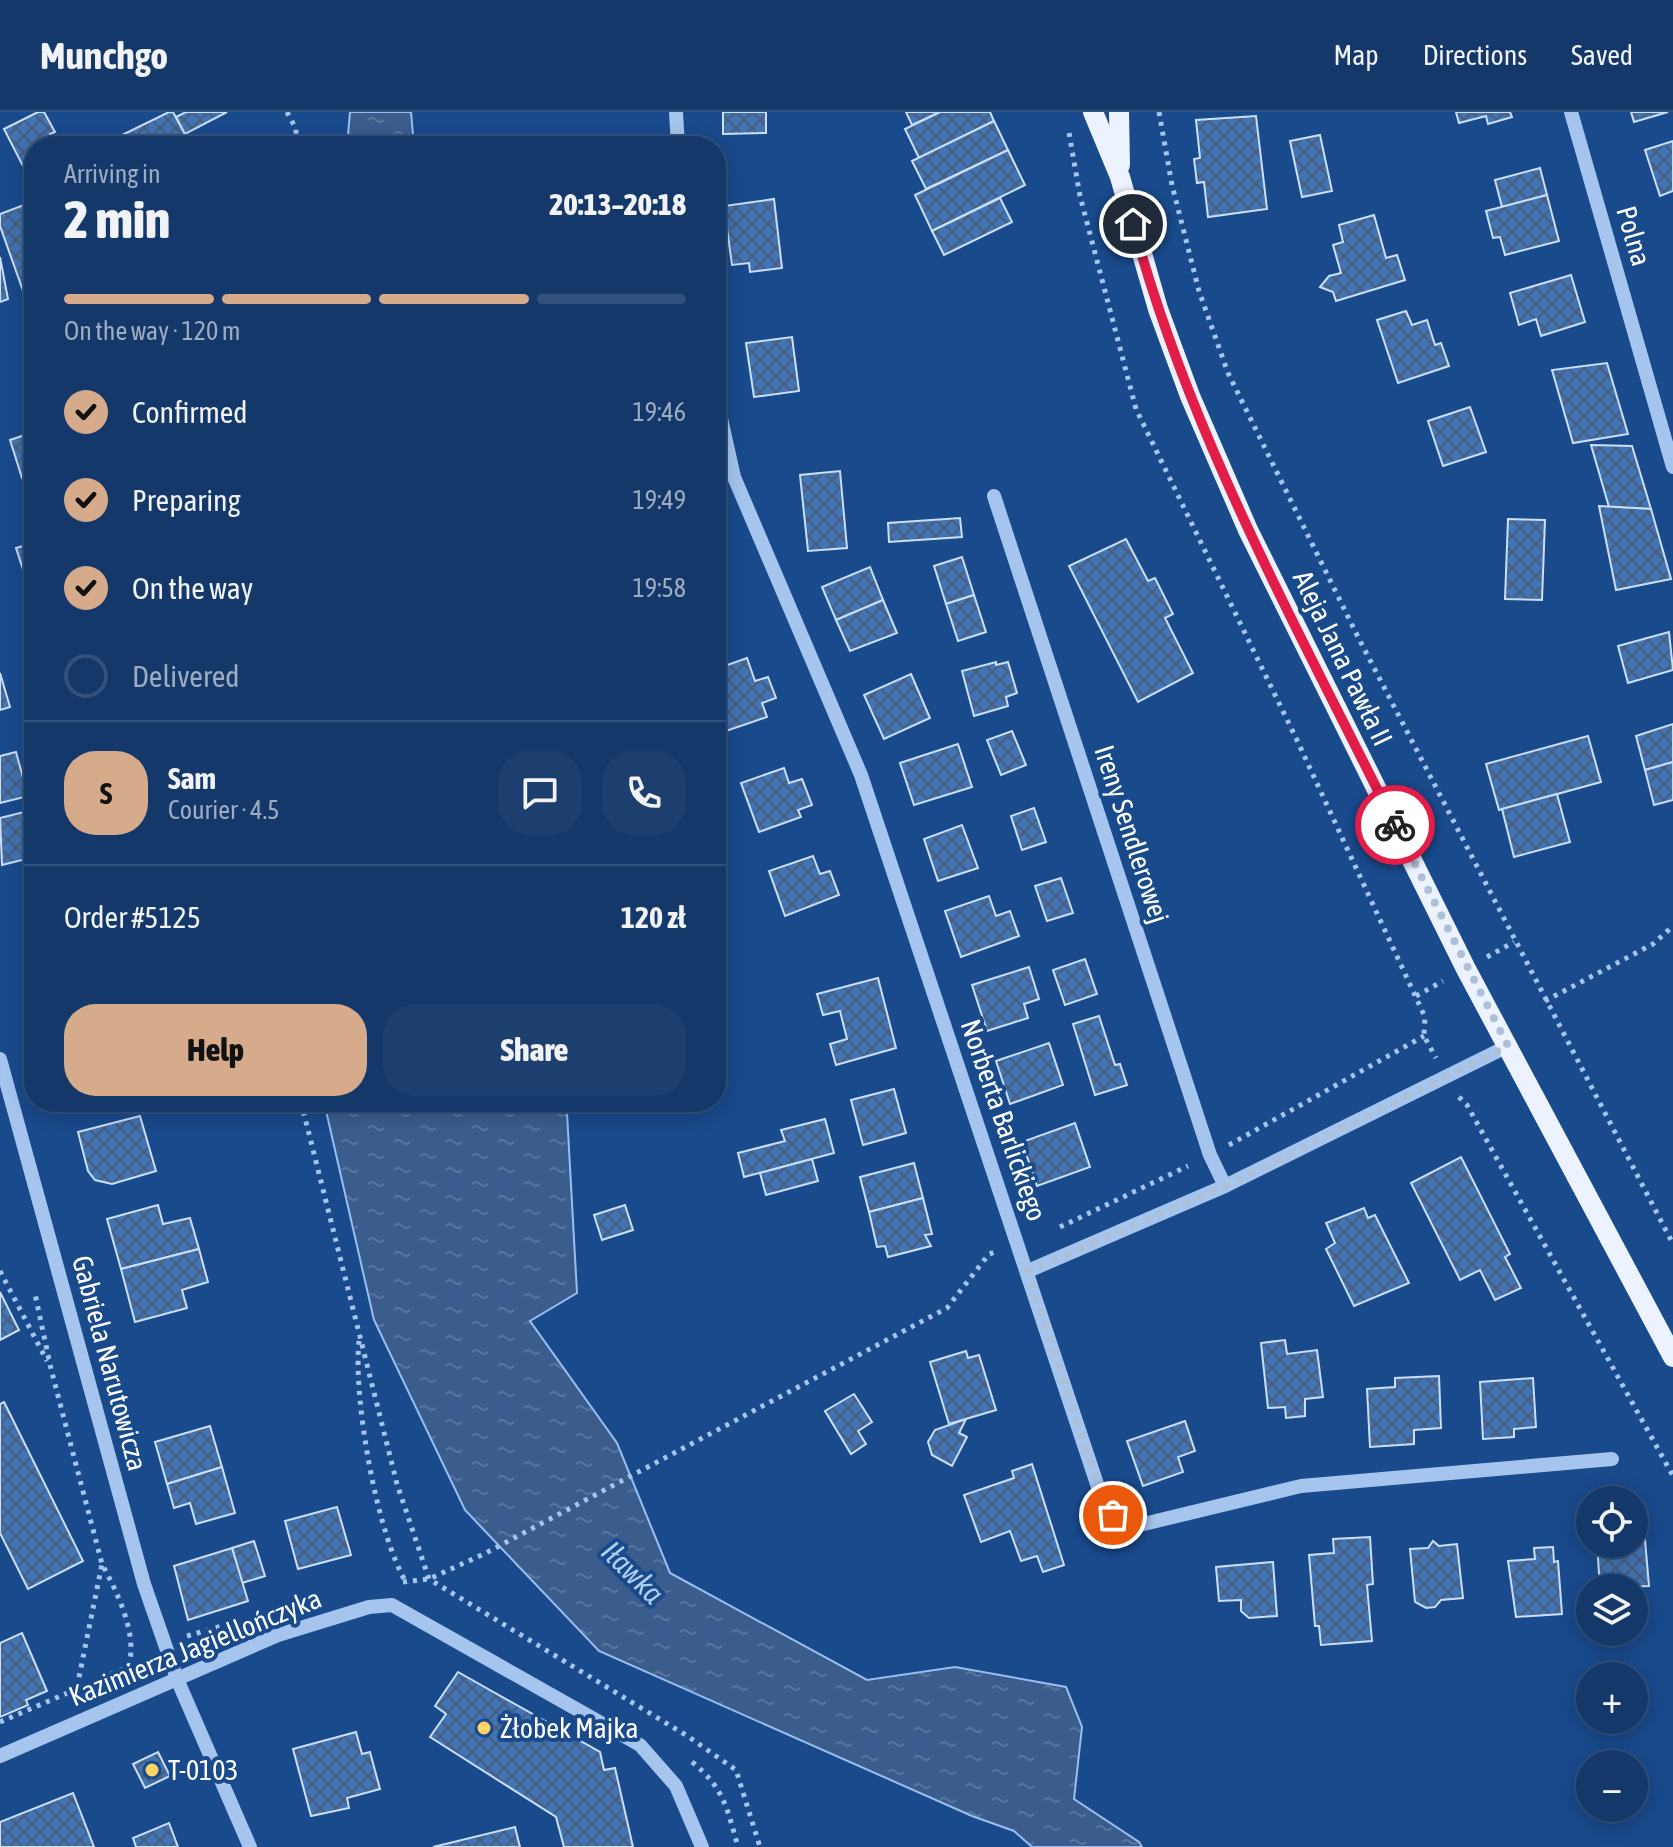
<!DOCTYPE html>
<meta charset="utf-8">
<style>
body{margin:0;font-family:"Asap Condensed",sans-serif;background:#1c3f6f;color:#f1f3f6;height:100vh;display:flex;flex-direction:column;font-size:30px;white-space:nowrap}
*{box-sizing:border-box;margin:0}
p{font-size:26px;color:#9dacc0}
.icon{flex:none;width:44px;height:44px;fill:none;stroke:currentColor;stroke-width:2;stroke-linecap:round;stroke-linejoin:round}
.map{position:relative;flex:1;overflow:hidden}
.details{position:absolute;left:24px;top:24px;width:702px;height:976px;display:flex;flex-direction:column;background:#133869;border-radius:32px;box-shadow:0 4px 20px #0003,0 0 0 2px #32527d}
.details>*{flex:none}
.controls{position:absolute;left:1576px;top:1374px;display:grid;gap:16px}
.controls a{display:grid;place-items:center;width:72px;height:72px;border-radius:50%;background:#133869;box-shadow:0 4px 20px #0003,0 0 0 2px #32527d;font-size:40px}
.pin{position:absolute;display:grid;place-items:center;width:68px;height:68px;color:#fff;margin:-34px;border:4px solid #fff;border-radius:50%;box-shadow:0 2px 8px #0007}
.courier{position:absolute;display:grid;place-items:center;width:80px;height:80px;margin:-40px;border:6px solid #e11d48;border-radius:50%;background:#fff;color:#222;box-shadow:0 2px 10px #0007}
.overview em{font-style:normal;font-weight:800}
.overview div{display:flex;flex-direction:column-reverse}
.overview{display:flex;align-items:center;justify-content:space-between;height:136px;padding:0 40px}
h1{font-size:52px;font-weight:800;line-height:60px}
.bar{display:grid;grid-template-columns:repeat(4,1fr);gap:12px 8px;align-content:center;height:96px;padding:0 40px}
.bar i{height:10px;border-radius:6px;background:#32527d}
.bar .current{background:#d6ab8b}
.bar p{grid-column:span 4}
.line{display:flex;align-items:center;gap:20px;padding:0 40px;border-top:2px solid #32527d}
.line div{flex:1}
.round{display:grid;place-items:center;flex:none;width:84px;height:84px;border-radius:32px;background:#1c3f6f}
ol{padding:0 40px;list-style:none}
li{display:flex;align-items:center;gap:24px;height:88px}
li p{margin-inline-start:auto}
li .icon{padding:8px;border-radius:50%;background:#d6ab8b;color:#111;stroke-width:4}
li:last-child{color:#9dacc0}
li i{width:44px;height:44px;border:4px solid #32527d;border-radius:50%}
.cta{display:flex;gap:16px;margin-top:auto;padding:16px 40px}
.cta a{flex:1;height:92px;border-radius:32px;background:#d6ab8b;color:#111;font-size:32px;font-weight:800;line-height:92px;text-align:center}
.cta a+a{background:#1c3f6f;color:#f1f3f6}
header{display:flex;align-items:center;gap:48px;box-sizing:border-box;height:112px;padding:0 40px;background:#133869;border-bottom:2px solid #32527d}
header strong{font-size:38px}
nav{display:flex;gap:44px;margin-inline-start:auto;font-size:28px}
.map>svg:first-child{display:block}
.water{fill:url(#water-ripples);stroke:#98bff0;stroke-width:2}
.building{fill:url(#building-cross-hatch);stroke:#cbdffa;stroke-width:2}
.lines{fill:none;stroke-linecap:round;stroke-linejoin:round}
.path{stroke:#a5c5ee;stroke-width:5;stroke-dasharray:4 6;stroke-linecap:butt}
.minor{stroke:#a5c5ee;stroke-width:14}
.major{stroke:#ecf3ff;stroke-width:20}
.done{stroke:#aec0d7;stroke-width:8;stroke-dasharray:0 14.4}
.route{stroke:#e11d48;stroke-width:10}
.poi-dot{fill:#ffd462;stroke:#194a8c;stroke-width:3}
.labels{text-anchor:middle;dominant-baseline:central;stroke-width:8;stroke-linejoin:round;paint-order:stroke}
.street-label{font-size:28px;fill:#fff;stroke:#194a8c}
.poi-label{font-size:28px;fill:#fff;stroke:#194a8c;text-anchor:start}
.water-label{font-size:30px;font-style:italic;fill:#b1cff5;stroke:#194a8c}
</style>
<header>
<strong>Munchgo</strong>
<nav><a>Map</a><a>Directions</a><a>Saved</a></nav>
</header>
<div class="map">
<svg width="1673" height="1735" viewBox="0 0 1673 1735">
<defs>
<pattern id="water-ripples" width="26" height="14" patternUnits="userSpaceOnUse" patternTransform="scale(2)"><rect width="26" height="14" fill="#3b5d8e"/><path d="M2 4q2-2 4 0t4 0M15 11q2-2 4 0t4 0" fill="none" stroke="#58759f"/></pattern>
<pattern id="building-cross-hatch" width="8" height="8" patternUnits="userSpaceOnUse" patternTransform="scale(2)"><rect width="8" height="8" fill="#4273b5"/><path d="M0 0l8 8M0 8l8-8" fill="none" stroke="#485e7b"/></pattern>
</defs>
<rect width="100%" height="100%" fill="#194a8c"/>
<g class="water">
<polygon points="350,0 411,0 414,34 347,34"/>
<polygon points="324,990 570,990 567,1001 577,1181 530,1209 617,1331 670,1461 867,1568 955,1555 1066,1575 1082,1615 1074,1687 1139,1730 1142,1735 1032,1735 1014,1719 972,1704 599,1539 465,1398 374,1208"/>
</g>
<g class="building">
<polygon points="38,0 44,0 55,20 50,22 57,34 34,34 34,56 26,60 4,17"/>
<polygon points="169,0 173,0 185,22 159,34 125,34 120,24"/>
<polygon points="186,0 227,0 185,22 176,5"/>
<polygon points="723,0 766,0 766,21 723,22"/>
<polygon points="906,0 940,0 912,13"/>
<polygon points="940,0 990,0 994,9 919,46 905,17"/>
<polygon points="1456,0 1510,0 1512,5 1488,12 1486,4 1459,11"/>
<polygon points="1631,0 1668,0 1634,10"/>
<polygon points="1256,4 1267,97 1208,105 1204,70 1197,71 1194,47 1200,46 1196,8"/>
<polygon points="994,9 1008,38 926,77 912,49"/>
<polygon points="1320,23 1332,79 1302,85 1290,29"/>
<polygon points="1673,29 1673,79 1660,84 1645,38"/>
<polygon points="1008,38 1025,73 932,119 915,83"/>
<polygon points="1540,56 1547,83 1502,95 1495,68"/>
<polygon points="1547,83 1559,129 1505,143 1500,125 1493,126 1486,99"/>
<polygon points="1000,86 1012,110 944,143 932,119"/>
<polygon points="774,87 782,156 750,160 749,151 732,153 724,94"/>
<polygon points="29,91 34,104 34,188 27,190 0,114 0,102"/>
<polygon points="1374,103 1386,146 1397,143 1405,168 1336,189 1333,180 1320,175 1329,164 1341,161 1333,133 1343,130 1339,113"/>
<polygon points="0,145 8,187 0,190"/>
<polygon points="1571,163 1585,210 1541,224 1536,207 1519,213 1510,181"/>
<polygon points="1406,199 1412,213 1427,208 1435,233 1441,231 1449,254 1398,271 1377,208"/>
<polygon points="792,225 799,279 754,285 746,231"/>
<polygon points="1607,251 1628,322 1573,331 1552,258"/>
<polygon points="1470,295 1486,340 1443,354 1428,309"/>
<polygon points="34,320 34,363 22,366 10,328"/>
<polygon points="1591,333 1632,334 1651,397 1609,395"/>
<polygon points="840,359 847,436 808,439 800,363"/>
<polygon points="1599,394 1651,397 1671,467 1616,478"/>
<polygon points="960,406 962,425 889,430 888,411"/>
<polygon points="1508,407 1545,408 1542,488 1505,487"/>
<polygon points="1126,427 1148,469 1155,466 1173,502 1165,506 1193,561 1138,590 1069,454"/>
<polygon points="34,431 34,468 27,470 16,436"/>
<polygon points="962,445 974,483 946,492 934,454"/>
<polygon points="870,455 883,488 836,508 822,475"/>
<polygon points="974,483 986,520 958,529 946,492"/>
<polygon points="883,488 897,521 850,539 836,508"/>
<polygon points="1669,520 1673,558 1628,571 1618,534"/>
<polygon points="747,546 755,569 768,565 776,586 762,591 767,605 717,622 716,557"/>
<polygon points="996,550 996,553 1008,550 1017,581 1006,585 1008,594 974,604 962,559"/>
<polygon points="0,561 10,595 0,598"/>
<polygon points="911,562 930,606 884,627 864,583"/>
<polygon points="1673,612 1673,650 1645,658 1636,624"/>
<polygon points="1012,619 1026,653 1001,663 987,628"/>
<polygon points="1588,624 1601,670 1499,698 1486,652"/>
<polygon points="958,632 972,675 914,693 900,651"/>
<polygon points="16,640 28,684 0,691 0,644"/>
<polygon points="1673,650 1673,688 1654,693 1645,658"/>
<polygon points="784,656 789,671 802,667 812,693 798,698 801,705 759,720 741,671"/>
<polygon points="1557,682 1570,730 1514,745 1502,697"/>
<polygon points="1034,696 1046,730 1022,738 1011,704"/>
<polygon points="32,698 34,745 2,753 0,706"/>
<polygon points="962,713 978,756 938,769 924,727"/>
<polygon points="813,744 820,762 830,759 839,783 785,804 769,759"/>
<polygon points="1061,766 1073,801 1047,809 1035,774"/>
<polygon points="989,784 996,804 1010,799 1019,824 961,845 945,799"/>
<polygon points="1085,847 1097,882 1065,893 1053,858"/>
<polygon points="1029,855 1039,887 1024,892 1028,906 987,919 972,873"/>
<polygon points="878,866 896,936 836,953 830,932 847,927 840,899 823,903 817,882"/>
<polygon points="1099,904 1115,953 1120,952 1127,973 1095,983 1073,912"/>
<polygon points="1049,931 1063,973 1010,992 996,949"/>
<polygon points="894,977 906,1021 863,1033 851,988"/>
<polygon points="140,1004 156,1059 112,1072 95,1068 88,1059 78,1020"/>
<polygon points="825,1007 834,1041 744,1065 738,1041 785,1029 781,1018"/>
<polygon points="1075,1011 1090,1055 1037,1074 1022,1030"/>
<polygon points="1461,1045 1510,1142 1505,1145 1521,1176 1495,1188 1480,1158 1460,1168 1411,1071"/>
<polygon points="812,1047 818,1069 766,1083 760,1061"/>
<polygon points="914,1051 923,1086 869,1100 860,1065"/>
<polygon points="923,1086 932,1122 925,1123 931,1134 888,1145 885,1134 877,1135 869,1100"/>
<polygon points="158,1093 163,1112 190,1106 199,1137 121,1157 107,1107"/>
<polygon points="625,1093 633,1118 602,1128 594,1103"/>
<polygon points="1364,1096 1368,1106 1375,1103 1409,1171 1354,1194 1326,1137 1335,1131 1326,1111"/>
<polygon points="199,1137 208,1170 182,1178 187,1196 135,1210 121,1157"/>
<polygon points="0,1180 19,1218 0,1228"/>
<polygon points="1285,1228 1287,1242 1317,1238 1323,1285 1305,1287 1305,1304 1286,1306 1285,1295 1268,1296 1261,1231"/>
<polygon points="966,1239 968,1246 979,1243 996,1298 949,1312 930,1250"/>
<polygon points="1439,1264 1441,1316 1414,1318 1414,1332 1370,1335 1367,1277 1395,1275 1395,1266"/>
<polygon points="1533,1266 1536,1315 1514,1317 1514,1325 1483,1327 1480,1270"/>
<polygon points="854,1282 872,1310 858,1319 866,1332 851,1342 825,1299"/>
<polygon points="4,1290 83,1449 28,1477 0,1421 0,1292"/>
<polygon points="966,1307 959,1321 967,1325 952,1354 932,1343 928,1330 935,1318"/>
<polygon points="1185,1309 1195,1339 1178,1345 1183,1360 1143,1374 1127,1329"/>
<polygon points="210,1314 222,1355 167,1372 155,1330"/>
<polygon points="1032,1352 1064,1453 1043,1460 1037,1444 1021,1449 1010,1419 981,1430 964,1383 1014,1366 1012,1359"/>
<polygon points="222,1355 235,1401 196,1412 190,1391 174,1396 167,1372"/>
<polygon points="337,1395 351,1443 298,1457 285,1409"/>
<polygon points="1644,1416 1649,1474 1600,1476 1597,1432 1634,1432 1634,1417"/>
<polygon points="1370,1425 1373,1472 1367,1473 1372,1529 1321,1533 1319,1514 1315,1514 1309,1443 1334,1441 1333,1427"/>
<polygon points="254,1429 265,1464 242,1471 232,1436"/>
<polygon points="1433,1429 1439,1434 1457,1432 1463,1486 1441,1488 1435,1495 1426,1496 1415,1490 1410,1437 1428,1436"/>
<polygon points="1553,1435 1554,1450 1558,1449 1562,1502 1516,1505 1508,1449 1535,1447 1534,1436"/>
<polygon points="232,1436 248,1489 188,1508 174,1454"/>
<polygon points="1273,1450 1277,1504 1249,1506 1241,1499 1241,1488 1219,1489 1216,1455"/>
<polygon points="22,1521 47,1579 26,1588 28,1593 0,1605 0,1531"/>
<polygon points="458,1560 600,1640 604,1658 615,1656 633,1735 564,1735 556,1705 430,1625 446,1602 435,1594"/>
<polygon points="356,1620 362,1642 370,1640 380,1677 347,1686 349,1696 311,1704 293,1637"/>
<polygon points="158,1640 170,1664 145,1676 133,1652"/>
<polygon points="73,1681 94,1735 0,1735 0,1710"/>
<polygon points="169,1711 178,1735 136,1735 133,1726"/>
<polygon points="515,1715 520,1735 433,1735"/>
</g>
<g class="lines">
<g class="path">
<polyline points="287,0 296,17 296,34"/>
<polyline points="1159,0 1172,73 1199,179 1228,261 1359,527 1673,1132"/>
<polyline points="1069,21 1080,84 1136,297 1296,626 1425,905 1424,924 1436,946"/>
<polyline points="1487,845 1514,830"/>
<polyline points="1416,884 1443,869"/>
<polyline points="1545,889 1653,832 1673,814"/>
<polyline points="1459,985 1467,993 1673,1364"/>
<polyline points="301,990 397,1372 429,1467 689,1625 736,1658 760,1735"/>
<polyline points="1229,1033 1424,924"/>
<polyline points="1060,1115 1188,1054"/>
<polyline points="0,1159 47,1249"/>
<path d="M359 1229C353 1287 377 1423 407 1472"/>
<polyline points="403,1470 429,1467 484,1442 947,1196 989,1142 995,1140"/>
<polyline points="187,1524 243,1508"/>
<polyline points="77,1575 102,1452"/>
<path d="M0 1610 128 1555C139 1524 117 1480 102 1452L51 1257 35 1182"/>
<path d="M692 1650C724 1676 727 1696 738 1735"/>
</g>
<g class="minor">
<polyline points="676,0 678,34"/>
<polyline points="1571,0 1673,355"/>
<polyline points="716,284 734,365 861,663 1103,1390 1123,1417 1301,1374 1612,1347"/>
<polyline points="994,384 1210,1043 1225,1074"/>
<polyline points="0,947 144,1472 177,1567 250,1735"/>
<polyline points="1028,1159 1225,1074 1508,934"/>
<polyline points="0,1644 278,1523 369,1495 392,1493 640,1633 676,1674 702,1735"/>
</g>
<g class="major">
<polyline points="1093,0 1120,65 1158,197 1190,284 1248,418 1466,857 1673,1245"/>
<polyline points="1119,0 1120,53"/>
</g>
</g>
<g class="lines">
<polyline class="done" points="1113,1403 1103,1390 1028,1159 1225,1074 1508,934 1395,713"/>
<path class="route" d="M1133 112C1190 324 1298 517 1395 713"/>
</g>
<g class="poi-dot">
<circle cx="484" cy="1616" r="8"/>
<circle cx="152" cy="1658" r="8"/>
</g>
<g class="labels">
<g class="street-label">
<text transform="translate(1634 124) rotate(74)">Polna</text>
<text transform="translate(1343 546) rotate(64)">Aleja Jana Pawła II</text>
<text transform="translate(1132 722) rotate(72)">Ireny Sendlerowej</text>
<text transform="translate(1004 1008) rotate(71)">Norberta Barlickiego</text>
<text transform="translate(110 1251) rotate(75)">Gabriela Narutowicza</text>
<text transform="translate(195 1535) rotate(-22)">Kazimierza Jagiellończyka</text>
</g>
<g class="poi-label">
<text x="500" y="1616">Żłobek Majka</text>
<text x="168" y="1658">T-0103</text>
</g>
<g class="water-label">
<text transform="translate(633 1460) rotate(45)">Iławka</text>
</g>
</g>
</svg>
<div class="controls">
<a><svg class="icon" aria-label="locate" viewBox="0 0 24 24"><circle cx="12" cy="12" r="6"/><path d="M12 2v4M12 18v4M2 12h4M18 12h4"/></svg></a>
<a><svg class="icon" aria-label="layers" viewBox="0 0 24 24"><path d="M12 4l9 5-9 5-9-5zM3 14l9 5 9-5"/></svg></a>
<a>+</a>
<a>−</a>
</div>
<div class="pin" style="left:1113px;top:1403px;background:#ea580c"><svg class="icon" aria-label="bag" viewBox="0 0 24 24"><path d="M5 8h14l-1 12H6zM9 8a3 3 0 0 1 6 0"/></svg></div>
<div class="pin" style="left:1133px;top:112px;background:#1f2937"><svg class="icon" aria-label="home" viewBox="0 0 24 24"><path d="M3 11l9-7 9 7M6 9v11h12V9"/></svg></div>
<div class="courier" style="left:1395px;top:713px"><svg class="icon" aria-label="bike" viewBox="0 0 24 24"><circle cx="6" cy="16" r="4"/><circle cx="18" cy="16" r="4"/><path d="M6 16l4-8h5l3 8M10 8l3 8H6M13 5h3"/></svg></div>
<section class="details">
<div class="overview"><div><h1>2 min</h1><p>Arriving in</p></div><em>20:13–20:18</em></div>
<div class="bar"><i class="current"></i><i class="current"></i><i class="current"></i><i></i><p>On the way · 120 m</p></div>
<ol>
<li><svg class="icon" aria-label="check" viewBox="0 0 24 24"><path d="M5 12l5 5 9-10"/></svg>Confirmed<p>19:46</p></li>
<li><svg class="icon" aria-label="check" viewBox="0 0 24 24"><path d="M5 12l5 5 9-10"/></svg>Preparing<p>19:49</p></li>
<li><svg class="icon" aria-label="check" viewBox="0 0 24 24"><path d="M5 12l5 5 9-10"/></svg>On the way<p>19:58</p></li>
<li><i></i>Delivered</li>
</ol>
<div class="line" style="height:144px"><b class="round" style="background:#d6ab8b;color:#111">S</b><div><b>Sam</b><p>Courier · 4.5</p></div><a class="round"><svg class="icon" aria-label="chat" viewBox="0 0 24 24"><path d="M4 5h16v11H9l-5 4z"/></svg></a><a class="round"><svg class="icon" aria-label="phone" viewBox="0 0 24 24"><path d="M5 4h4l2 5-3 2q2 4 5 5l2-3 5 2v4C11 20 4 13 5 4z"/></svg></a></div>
<div class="line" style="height:104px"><div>Order #5125</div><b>120 zł</b></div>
<div class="cta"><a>Help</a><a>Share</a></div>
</section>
</div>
